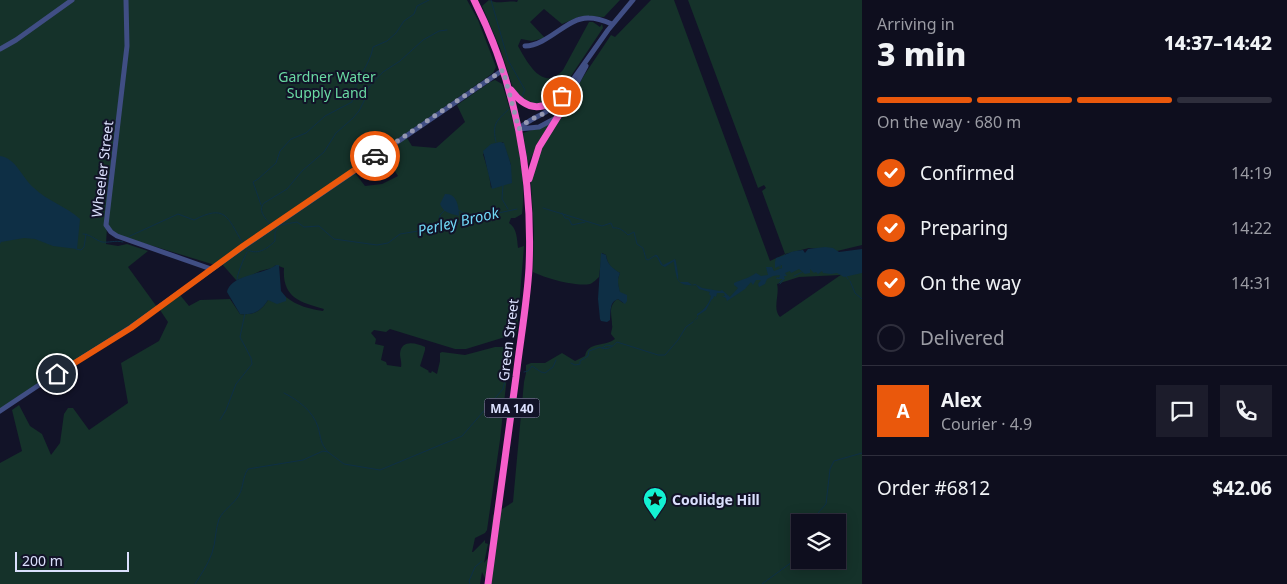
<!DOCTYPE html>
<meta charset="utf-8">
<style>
body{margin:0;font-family:"Noto Sans",sans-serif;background:#1c1c2b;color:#f1f3f6;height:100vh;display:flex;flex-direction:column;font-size:19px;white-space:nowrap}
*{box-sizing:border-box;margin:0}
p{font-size:16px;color:#9b9ca4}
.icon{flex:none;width:28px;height:28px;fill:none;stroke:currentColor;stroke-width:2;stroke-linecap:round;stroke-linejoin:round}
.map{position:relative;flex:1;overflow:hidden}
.sheet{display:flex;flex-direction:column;background:#0e0e1e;width:425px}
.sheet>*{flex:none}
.fabs{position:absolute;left:791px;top:514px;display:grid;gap:10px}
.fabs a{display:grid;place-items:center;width:55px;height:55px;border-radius:0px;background:#0e0e1e;box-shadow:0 2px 12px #0003,0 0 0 1px #2e2e3c;font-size:25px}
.scale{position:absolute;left:15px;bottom:12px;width:114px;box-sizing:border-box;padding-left:5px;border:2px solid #dbe0fd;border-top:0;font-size:14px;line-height:18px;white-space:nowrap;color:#dbe0fd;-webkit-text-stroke:4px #121328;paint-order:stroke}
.pin{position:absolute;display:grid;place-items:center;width:42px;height:42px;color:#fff;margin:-21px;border:2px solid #fff;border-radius:50%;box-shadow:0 1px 5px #0007}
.courier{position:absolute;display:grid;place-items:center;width:50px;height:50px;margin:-25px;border:4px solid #ea580c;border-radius:50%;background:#fff;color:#222;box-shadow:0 1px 6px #0007}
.overview em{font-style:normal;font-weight:800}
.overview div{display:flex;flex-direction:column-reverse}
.overview{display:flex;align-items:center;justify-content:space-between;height:85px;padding:0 15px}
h1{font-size:32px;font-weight:800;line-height:38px}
.bar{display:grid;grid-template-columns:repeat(4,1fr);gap:8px 5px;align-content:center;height:60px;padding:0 15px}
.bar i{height:6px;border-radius:4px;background:#2e2e3c}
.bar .on{background:#ea580c}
.bar p{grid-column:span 4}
.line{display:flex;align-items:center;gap:12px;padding:0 15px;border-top:1px solid #2e2e3c}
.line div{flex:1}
.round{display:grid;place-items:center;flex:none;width:52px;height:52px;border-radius:0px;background:#1c1c2b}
ol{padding:0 15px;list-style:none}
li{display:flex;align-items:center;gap:15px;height:55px}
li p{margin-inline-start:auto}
li .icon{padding:5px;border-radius:50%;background:#ea580c;color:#fff;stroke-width:4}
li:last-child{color:#9b9ca4}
li i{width:28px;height:28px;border:2px solid #2e2e3c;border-radius:50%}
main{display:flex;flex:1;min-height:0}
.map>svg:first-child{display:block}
.green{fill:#15322a;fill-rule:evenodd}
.water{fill:#0e2f45}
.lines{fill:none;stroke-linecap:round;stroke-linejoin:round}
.stream{stroke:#0e2f45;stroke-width:1}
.minor{stroke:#404e84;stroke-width:5}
.highway{stroke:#f55ecb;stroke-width:7}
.done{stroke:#9598b2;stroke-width:5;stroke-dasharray:0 9}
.route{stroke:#ea580c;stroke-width:6}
.labels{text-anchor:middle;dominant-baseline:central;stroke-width:4;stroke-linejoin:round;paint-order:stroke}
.shield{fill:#121328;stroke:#9fa2bd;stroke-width:1}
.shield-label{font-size:12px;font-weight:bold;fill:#dbe0fd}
.park-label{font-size:14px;fill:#6adaa3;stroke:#121328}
.street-label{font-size:14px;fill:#dbe0fd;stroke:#121328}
.poi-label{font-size:14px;font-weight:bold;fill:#dbe0fd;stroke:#121328;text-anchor:start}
.water-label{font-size:15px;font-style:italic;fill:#70d8f6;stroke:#121328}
</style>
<main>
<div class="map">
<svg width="862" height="584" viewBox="0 0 862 584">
<rect width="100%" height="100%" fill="#121328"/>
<g class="green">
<polygon points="0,0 467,0 478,20 496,67 493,73 482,81 215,265 117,235 107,227 106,244 118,246 127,244 148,251 128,267 157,307 0,412"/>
<path d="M489 0C498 5 507 0 517 2L518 0H620L604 17 581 16 562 24 544 9 530 22 545 38 532 41 521 39 518 46C527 62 543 93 563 70L589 22H593L600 27 602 24 603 28 563 88 557 94 542 103 530 104 515 94 500 48 482 6Z"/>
<path d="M651 0H674L770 261 785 254 762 191 766 188 764 185 758 188 688 0H862V245L837 251 809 248 785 254V266L773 275 781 274 785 270 837 264 840 275 799 277 777 284C780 294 772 309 780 317L845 272 862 270V584H488L482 572 480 584H0V463L22 451 12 410 19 405 30 426 42 434 51 455 60 443 64 414 68 408H73L89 430 128 403 121 363 159 341 168 322 160 310 180 295 189 306 200 300 230 299 240 314C254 315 260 312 268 300L285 301 286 297C297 306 310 309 323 311L324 309C299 302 282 297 284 268L276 265 272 268 260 271 248 277 236 280 222 264 355 173 365 186 382 184 398 176 384 153 407 138 412 146 436 148 465 122 457 105 490 82 495 80 502 84C515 122 527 174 522 214L515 218H511L509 223C517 228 517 239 518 248L524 246 517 331 512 335 466 349H455L390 329 386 332 374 330 371 333 376 339 375 344 384 346 381 360 386 362 387 365 401 367C402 362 400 358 400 354 401 339 416 343 425 347V350L420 366 429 371 428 372 431 373 432 371 437 374 440 361V353L442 352 465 355 495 347H507L508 349V374L507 376 500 440 487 530 485 533 475 538 472 552H473L485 540V543L488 544 484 563 488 558 493 515 513 502 524 382 526 373V365L531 363H545L562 353 575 361 585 356C588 341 605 347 615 339L611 334C611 331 613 328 612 325 612 316 608 307 616 300L618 299 623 303C620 293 615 282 620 273 612 269 607 264 606 255L602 253 599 277C597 279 593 283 590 284 576 287 545 278 533 272L534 231 531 183 533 168 539 150 585 74 611 35 615 37ZM503 142 511 165 491 188 489 174 483 154ZM800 522H838V560H800Z"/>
<polygon points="550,124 536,148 528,164 523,133"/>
</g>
<g class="water">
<polygon points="500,142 504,143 511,165 512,183 492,189 483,151 491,144"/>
<path d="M0 156C16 158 22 178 34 188 47 201 66 206 80 219L77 249 53 246 35 239 24 238 1 242 0 244Z"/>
<path d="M445 194C457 193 459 207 459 216 449 213 444 213 440 204Z"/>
<path d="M825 247 833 248 839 252 862 249V273L844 277 837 273 831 274 823 273 822 271 818 274 816 272 814 273 810 269V273L805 274 799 269 791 273 790 271 785 273 787 276H784L785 279H776L777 277 779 278 780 275 773 276 767 279 765 284 759 287 758 284 761 280H756L753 285 751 282 745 289 727 301 726 298 722 296H725L724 293H717L716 297 714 296 713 299H712L706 310 697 316 698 318 692 322 697 318V314C704 310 709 304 711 296L709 294 710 292 699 289 696 285C692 286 680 285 678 280 676 277 674 264 674 261L665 267 661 265 657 257 654 256 657 255 663 265 675 259C676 260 679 277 678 279L680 282H688L692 285 695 284 702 288 720 291 722 290 730 297 738 288 734 285V283C741 280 751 277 756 273L761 276 768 275 766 267H772L774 271 782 268V265L775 268V262L776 258C788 255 788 251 803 250L805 253 808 249Z"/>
<path d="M601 253 606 255C607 264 612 268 620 273 617 280 618 284 620 292L627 295V301L625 304 618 299C609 302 611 312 610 320L607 322 601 321 600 319 598 299Z"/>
<path d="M276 265H279L281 291 286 297V301L277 304 268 300C260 312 254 315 240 314L227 292C231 274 263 275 276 265Z"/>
</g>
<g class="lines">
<g class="stream">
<polyline points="491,0 508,60 525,90 521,98"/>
<path d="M496 142C492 124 496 121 509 109"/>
<polyline points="503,185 502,199 508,209"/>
<path d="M261 205 253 182 258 179 276 163 280 151 291 139 306 133 325 116 352 102C353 82 370 66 373 47L387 41 396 33 404 21 414 14 417 6 429 0"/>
<path d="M543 208 602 226 611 223 613 228C619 227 624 231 628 235L634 232 637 244 643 248 646 259 648 260 656 255 658 257"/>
<polyline points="458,210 462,212 464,217 468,217"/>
<polyline points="562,213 565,218 569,219 572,225 585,222"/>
<polyline points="490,221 490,217 494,214"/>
<path d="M272 226C266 219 257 211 264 203L287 189 302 171 324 152 336 133 353 118 359 111 364 101 368 88 383 72 400 61 423 40 439 31 447 30"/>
<polyline points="439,227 440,215 445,210"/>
<path d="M83 234C90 234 95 240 102 242 109 243 115 240 123 242"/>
<path d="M130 236 178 214 194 220C225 204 227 216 242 242"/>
<polyline points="76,249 81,250 84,247 86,234"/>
<path d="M246 249C257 256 267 249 275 241V232L280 225 297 222 304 227 319 226 334 239 377 245 388 243 400 234 455 225 479 214H494L517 209"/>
<polyline points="780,265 780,268"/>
<polyline points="794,276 802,272"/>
<polyline points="846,276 848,279"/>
<path d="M237 280C237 274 244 258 247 252"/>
<polyline points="850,281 855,293 862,299"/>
<polyline points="779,283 783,279"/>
<polyline points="780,284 784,279"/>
<polyline points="602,348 607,345 612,346"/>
<path d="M571 363 575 365 580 364V361L588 356 589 351 600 347C607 351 612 347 617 342L658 355H665L678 340 686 327 693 322"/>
<polyline points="524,372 528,371 532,366 541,372 545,373 553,367 556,360"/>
<path d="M284 393C298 400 313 411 318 427 321 437 320 444 328 452"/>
<polyline points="220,420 226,410 236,384 252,364 251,358 240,337 245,313"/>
<polyline points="810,522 826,504 830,469 834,461 862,453"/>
<path d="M195 584C201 574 208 565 212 553 216 542 215 530 219 519 224 509 234 504 239 495 244 486 242 478 248 469L303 460 323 451 328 452 344 464 380 470 462 436 503 389 507 372"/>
<polyline points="470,584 469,581 475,567 482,561"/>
<polyline points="762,584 792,562 800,543"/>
</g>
<g class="minor">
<polyline points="126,0 127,46 106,225 111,232 117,236 211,269"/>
<path d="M525 46C549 45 567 17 589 18 597 18 605 21 612 24"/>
<polyline points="0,49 16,40 72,0"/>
<polyline points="561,112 586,66"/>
<path d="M519 129C529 118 544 116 555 105L608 30 633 0"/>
<polyline points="519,129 539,127 556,118"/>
<polyline points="0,411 42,383 131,327 243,247 503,70"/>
</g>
<g class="highway">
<path d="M474 0C516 83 533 176 529 268 527 304 520 341 516 377 507 446 497 515 488 584"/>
<path d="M511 90C527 112 545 112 564 92"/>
<polyline points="529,179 539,147 562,110"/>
</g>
</g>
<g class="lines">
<path class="done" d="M375 156 503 70 519 129C534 113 548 118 562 96"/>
<polyline class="route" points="57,374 131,328 243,246 375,156"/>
</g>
<defs>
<g id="sight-pin" transform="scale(1.25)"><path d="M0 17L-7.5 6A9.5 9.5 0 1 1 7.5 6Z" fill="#13f1d2" stroke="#121328"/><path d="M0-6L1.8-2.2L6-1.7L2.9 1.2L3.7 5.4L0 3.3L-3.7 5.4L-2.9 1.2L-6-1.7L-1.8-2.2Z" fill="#111"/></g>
</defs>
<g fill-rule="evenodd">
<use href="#sight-pin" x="655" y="499"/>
</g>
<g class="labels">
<rect class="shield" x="484.5" y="398.5" width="55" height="19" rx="4"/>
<g class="shield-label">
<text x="512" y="408">MA 140</text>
</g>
<g class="park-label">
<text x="327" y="76">Gardner Water<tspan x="327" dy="16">Supply Land</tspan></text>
</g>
<g class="street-label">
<text transform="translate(102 169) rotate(-83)">Wheeler Street</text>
<text transform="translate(508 340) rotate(-83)">Green Street</text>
</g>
<g class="poi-label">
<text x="672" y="499">Coolidge Hill</text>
</g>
<g class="water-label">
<text transform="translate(458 221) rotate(-13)">Perley Brook</text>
</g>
</g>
</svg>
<div class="fabs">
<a><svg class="icon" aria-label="layers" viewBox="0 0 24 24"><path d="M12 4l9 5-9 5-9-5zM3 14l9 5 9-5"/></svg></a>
</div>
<div class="scale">200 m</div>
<div class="pin" style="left:562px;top:96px;background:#ea580c"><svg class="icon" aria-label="bag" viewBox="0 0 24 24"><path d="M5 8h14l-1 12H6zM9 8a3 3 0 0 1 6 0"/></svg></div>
<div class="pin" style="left:57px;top:374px;background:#1f2937"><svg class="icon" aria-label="home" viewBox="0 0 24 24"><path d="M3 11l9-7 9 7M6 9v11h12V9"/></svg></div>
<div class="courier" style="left:375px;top:156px"><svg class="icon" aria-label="car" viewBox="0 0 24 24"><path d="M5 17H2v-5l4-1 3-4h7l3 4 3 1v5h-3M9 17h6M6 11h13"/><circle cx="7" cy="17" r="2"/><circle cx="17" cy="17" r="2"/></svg></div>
</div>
<section class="sheet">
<div class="overview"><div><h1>3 min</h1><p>Arriving in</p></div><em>14:37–14:42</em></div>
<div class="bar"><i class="on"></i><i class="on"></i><i class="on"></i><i></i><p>On the way · 680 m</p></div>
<ol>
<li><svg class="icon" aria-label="check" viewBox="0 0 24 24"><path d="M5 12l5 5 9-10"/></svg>Confirmed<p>14:19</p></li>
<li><svg class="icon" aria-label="check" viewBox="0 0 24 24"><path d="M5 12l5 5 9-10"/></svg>Preparing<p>14:22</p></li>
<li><svg class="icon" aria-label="check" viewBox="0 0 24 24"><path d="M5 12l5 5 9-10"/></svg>On the way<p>14:31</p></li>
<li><i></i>Delivered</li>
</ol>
<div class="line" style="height:90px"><b class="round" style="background:#ea580c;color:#fff">A</b><div><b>Alex</b><p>Courier · 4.9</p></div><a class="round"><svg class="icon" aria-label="chat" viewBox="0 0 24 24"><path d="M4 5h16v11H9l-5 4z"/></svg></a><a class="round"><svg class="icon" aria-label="phone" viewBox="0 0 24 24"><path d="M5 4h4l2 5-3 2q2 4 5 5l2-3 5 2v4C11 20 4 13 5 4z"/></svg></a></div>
<div class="line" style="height:65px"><div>Order #6812</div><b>$42.06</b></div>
</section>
</main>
